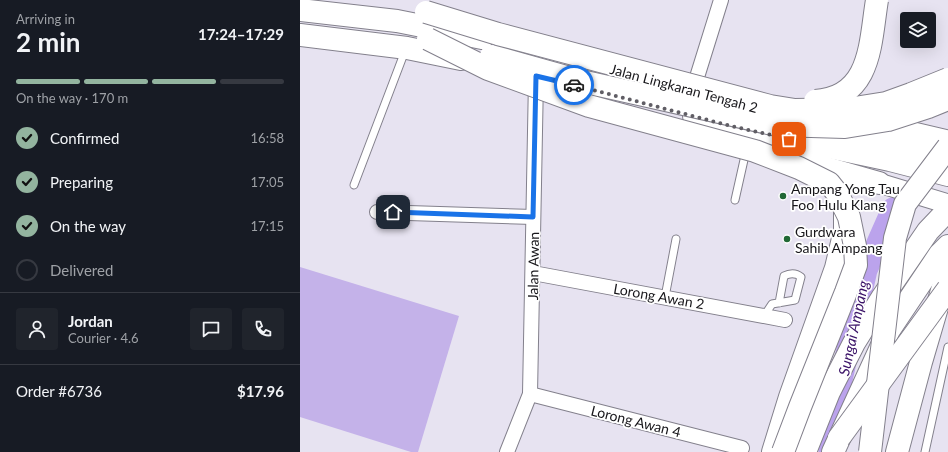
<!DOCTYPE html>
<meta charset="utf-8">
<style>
body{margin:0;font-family:Lato,sans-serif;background:#20242c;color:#f1f3f6;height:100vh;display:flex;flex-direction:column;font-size:15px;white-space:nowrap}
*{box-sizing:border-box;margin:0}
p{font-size:13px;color:#9ea1a6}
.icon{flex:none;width:22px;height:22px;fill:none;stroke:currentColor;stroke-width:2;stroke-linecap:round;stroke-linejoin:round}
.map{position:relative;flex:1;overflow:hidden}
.details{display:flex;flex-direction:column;background:#171b24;width:300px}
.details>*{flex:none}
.tools{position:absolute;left:600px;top:12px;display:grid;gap:8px}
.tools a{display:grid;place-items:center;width:36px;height:36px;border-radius:4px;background:#171b24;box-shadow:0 4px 16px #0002;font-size:20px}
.pin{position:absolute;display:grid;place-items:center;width:34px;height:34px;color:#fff;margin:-17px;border-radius:8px;box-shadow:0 2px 6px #0006}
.courier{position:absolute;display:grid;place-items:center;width:40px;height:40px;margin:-20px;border:3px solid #1a73e8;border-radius:50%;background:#fff;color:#222;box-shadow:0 1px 5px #0007}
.summary em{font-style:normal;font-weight:700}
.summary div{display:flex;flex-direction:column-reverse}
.summary{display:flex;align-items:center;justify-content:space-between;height:68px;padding:0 16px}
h1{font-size:26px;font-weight:700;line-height:30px}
.bar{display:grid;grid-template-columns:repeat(4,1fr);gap:6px 4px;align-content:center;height:48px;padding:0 16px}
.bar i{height:5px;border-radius:3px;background:#363941}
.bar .selected{background:#93b49f}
.bar p{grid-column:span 4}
.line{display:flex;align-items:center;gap:10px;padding:0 16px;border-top:1px solid #363941}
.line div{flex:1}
.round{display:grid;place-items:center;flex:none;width:42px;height:42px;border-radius:4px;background:#20242c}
ol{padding:0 16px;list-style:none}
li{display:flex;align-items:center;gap:12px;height:44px}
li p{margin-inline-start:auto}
li .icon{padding:4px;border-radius:50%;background:#93b49f;color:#111;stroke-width:4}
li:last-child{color:#9ea1a6}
li i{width:22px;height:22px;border:2px solid #363941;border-radius:50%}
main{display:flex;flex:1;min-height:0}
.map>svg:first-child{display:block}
.green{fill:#c4b2e9}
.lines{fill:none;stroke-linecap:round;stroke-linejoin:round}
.river{stroke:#bba3ec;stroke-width:23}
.lane-casing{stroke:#83808c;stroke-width:9}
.street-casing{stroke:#83808c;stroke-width:16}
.secondary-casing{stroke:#83808c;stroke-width:21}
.highway-casing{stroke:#83808c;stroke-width:24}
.lane{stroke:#fff;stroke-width:7}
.street{stroke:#fff;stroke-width:14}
.secondary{stroke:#fff;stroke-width:19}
.highway{stroke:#fff;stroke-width:22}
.highway-bridge-casing{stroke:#83808c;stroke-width:24;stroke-linecap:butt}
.highway-bridge{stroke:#fff;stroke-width:22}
.done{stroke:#605e65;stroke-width:4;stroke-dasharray:0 7.2}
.route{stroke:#1a73e8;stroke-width:5}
.poi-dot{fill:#216835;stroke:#fff;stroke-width:1.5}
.labels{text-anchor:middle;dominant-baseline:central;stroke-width:3.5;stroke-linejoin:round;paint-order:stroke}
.street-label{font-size:14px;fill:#17161a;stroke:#fff}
.poi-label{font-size:14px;fill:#17161a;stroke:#fff;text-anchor:start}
.water-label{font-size:15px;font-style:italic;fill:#3a1267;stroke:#fff}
</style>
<main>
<section class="details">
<div class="summary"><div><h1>2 min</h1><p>Arriving in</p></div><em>17:24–17:29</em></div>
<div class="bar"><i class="selected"></i><i class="selected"></i><i class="selected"></i><i></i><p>On the way · 170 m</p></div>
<ol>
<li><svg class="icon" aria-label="check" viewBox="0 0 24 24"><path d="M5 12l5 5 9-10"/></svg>Confirmed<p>16:58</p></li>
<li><svg class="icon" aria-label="check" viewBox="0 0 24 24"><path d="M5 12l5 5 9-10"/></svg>Preparing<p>17:05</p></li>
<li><svg class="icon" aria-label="check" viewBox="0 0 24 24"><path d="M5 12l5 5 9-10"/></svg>On the way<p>17:15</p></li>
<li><i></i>Delivered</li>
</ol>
<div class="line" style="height:72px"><a class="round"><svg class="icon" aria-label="person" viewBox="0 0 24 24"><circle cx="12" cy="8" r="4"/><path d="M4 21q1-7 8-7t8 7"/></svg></a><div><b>Jordan</b><p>Courier · 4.6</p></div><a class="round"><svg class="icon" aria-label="chat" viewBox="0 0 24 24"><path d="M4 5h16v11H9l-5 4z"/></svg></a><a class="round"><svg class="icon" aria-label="phone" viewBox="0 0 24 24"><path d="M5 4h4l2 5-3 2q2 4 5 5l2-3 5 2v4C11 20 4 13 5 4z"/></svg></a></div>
<div class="line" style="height:52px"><div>Order #6736</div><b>$17.96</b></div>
</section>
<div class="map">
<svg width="648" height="452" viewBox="0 0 648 452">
<rect width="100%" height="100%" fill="#e7e3f1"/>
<polygon class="green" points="0,267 159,316 118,452 111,452 0,417"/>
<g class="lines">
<polyline class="river" points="530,452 541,380 566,270 593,209"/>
<g class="lane-casing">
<g id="lane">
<polyline points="54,185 105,51"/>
<polyline points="435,200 446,151"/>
<polyline points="365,297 376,239"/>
<path d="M464 316 472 304 495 300 501 277C496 273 490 273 484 276L479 303"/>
<polyline points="625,452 648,347"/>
</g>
</g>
<g class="street-casing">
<g id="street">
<polyline points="393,90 421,0"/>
<polyline points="77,212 233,217"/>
<polyline points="233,273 485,320"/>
<polyline points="230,394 442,448"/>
<polyline points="207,452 230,394 236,79"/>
</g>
</g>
<g class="secondary-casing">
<g id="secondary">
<polyline points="601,129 648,140"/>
<polyline points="579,183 648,204"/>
</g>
</g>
<g class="highway-casing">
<g id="highway">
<polyline points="0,10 97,21 182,38"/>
<polyline points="0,35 107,48 161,59"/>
<polyline points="394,116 431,126 590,160 648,175"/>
<polyline points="535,128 648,157"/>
<polyline points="491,158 579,183"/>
<polyline points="473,452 490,397 536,268 545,230 545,211"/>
<polyline points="505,452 529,392 554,343 582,298 628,231 648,210"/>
<polyline points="533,452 589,330 640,254 648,246"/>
<polyline points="597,452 621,362 648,270"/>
</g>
</g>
<use href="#lane" class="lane"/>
<use href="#street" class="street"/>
<use href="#secondary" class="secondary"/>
<use href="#highway" class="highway"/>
<g class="highway-bridge-casing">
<g id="highway-bridge">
<polyline points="126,12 198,34 470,106 495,110 548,109 586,103 611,94 648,79"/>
<polyline points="128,39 188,69 289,106 455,151 499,168 529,183 537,193 549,217 555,246 556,265 546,292 500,407 483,452"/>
<polyline points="191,56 281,81 477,125 545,127 588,120 628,107 648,99"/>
<path d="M515 101C572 98 570 42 577 0"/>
<polyline points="539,438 648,289"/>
<polyline points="570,452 595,238 605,204 648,147"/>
</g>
</g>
<use href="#highway-bridge" class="highway-bridge"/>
</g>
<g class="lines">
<polyline class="done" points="274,85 431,126 489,139"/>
<polyline class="route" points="93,212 233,217 236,76 274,85"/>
</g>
<g class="poi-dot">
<circle cx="483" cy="196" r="4"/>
<circle cx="487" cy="239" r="4"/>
</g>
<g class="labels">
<g class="street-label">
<text transform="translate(384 88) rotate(15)">Jalan Lingkaran Tengah 2</text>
<text transform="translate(233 266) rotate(-89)">Jalan Awan</text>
<text transform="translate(359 296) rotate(10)">Lorong Awan 2</text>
<text transform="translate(336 421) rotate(14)">Lorong Awan 4</text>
</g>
<g class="poi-label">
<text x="491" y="188">Ampang Yong Tau<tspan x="491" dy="16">Foo Hulu Klang</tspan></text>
<text x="495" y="231">Gurdwara<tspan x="495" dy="16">Sahib Ampang</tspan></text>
</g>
<g class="water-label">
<text transform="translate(553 328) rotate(-78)">Sungai Ampang</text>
</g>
</g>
</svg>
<div class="tools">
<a><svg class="icon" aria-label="layers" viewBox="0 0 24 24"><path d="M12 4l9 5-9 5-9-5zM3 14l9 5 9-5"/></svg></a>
</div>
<div class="pin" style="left:489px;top:139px;background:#ea580c"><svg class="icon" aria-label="bag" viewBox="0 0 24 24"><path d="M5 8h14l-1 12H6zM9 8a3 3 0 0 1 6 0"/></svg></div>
<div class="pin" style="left:93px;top:212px;background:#1f2937"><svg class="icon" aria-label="home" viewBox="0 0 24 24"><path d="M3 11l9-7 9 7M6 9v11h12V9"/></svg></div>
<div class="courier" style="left:274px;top:85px"><svg class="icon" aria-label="car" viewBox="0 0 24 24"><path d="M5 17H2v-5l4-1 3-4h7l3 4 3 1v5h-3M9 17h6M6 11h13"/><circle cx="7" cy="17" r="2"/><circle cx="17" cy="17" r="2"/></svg></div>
</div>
</main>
